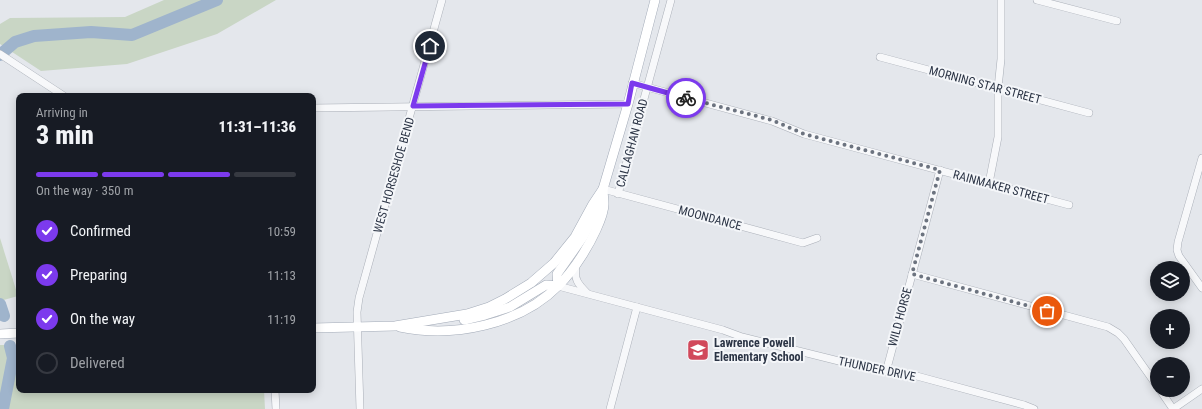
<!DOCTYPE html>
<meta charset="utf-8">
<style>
body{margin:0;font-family:"Roboto Condensed",sans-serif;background:#20242c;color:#f1f3f6;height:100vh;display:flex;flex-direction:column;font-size:15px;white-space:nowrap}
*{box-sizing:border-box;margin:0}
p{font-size:13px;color:#9ea1a6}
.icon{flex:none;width:22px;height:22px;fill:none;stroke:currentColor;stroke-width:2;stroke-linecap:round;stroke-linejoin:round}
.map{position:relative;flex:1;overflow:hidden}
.side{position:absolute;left:16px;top:93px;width:300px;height:300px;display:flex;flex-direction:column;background:#171b24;border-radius:8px;box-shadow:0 2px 10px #0003}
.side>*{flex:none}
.fabs{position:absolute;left:1150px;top:261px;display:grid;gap:8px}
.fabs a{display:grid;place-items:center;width:40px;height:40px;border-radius:50%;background:#171b24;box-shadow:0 2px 10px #0003;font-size:20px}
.pin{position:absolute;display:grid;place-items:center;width:34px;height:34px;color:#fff;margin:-17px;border:2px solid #fff;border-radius:50%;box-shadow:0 1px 4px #0007}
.courier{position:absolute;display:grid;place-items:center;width:40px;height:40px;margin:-20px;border:3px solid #7c3aed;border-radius:50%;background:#fff;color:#222;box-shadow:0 1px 5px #0007}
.head em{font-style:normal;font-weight:800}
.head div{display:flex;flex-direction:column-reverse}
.head{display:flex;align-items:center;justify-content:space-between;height:68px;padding:0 20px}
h1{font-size:26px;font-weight:800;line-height:30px}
.bar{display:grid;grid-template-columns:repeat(4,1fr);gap:6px 4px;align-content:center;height:48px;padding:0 20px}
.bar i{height:5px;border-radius:3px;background:#363941}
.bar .active{background:#7c3aed}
.bar p{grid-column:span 4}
ol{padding:0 20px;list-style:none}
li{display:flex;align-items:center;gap:12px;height:44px}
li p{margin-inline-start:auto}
li .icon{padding:4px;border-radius:50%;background:#7c3aed;color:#fff;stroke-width:4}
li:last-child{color:#9ea1a6}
li i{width:22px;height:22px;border:2px solid #363941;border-radius:50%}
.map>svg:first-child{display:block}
.green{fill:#c9d6c5}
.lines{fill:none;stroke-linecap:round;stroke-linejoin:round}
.river{stroke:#9fb4cc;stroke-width:12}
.minor-casing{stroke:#a9aeb7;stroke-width:8}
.major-casing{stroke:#a3abb8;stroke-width:10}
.minor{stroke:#f7f8fa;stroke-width:7}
.major{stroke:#fff;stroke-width:9}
.done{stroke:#6c737f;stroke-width:4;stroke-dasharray:0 7.2}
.route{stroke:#7c3aed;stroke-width:5}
.labels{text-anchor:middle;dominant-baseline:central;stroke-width:4;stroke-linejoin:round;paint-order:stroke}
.street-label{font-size:12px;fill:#2b3445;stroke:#f4f6f9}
.poi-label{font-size:12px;font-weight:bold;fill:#2b3445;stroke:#f4f6f9;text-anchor:start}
</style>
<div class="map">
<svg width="1202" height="409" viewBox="0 0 1202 409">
<rect width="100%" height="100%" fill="#e4e7ec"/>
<g class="green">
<polygon points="164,0 328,0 276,0 217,34 127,64 41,71 0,44 0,24 10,18 125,17"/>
<polygon points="0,238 18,296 0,301"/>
<polygon points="0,345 19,345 19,390 264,390 265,409 0,409"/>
</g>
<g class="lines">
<g class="river">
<polyline points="0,55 15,42 34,36 91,32 132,35 217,0"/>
<polyline points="0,304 4,316"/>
<polyline points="3,409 13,358 10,346"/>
</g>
<g class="minor-casing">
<g id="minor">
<polyline points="1037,0 1117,21"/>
<polyline points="0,54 64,96"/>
<polyline points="880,57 1089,113"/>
<polyline points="632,83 772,121 804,134 1069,205"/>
<polyline points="313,108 628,104"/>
<polyline points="1202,158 1178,242 1177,250 1179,256 1202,288"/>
<polyline points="989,183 998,137 998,88 1001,59 1001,0"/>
<polyline points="603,189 803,243 817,238"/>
<polyline points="618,194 671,0"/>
<path d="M576 265C574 279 577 283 587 293"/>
<polyline points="912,274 1108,327 1118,333 1124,339 1157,386"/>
<polyline points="558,286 723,330 742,337 875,370 913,375 1024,405 1034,409"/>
<polyline points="886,372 940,170"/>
<polyline points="275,390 276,409"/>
<polyline points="1160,390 1173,409"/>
<polyline points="360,409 357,312 359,298 442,0"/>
<polyline points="610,409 637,307"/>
<polyline points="1173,409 1202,389"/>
</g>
</g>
<g class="major-casing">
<g id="major">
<polyline points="464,320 485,315 510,307 546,285 558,286 557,274 583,237 593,218 598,203"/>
<path d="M400 327C453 338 520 325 559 285 568 276 576 265 583 254 590 243 604 217 604 204 604 199 603 194 603 189"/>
<polyline points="313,328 395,326 467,314 489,307 505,299 531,283 554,263 575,237 593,204 603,189 628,104 655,0"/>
<polyline points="0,334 19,333"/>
</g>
</g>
<use href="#minor" class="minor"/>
<use href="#major" class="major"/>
</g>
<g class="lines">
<polyline class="done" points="686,98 772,120 804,134 940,170 912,274 1047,311"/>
<polyline class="route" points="430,46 413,106 628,104 632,83 686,98"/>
</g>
<defs>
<g id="school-square" transform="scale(1.15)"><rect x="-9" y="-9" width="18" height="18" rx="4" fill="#d1495b" stroke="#f4f6f9"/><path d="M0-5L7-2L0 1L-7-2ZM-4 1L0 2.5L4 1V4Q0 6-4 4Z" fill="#fff"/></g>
</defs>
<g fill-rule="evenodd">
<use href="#school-square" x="698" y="350"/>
</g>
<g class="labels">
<g class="street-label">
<text transform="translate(985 85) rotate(15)">MORNING STAR STREET</text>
<text transform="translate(632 143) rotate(-75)">CALLAGHAN ROAD</text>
<text transform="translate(394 175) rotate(-74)">WEST HORSESHOE BEND</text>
<text transform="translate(1001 187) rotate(15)">RAINMAKER STREET</text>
<text transform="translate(710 218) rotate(15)">MOONDANCE</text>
<text transform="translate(900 317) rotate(-75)">WILD HORSE</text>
<text transform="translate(877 369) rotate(12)">THUNDER DRIVE</text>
</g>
<g class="poi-label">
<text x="714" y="343">Lawrence Powell<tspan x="714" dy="14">Elementary School</tspan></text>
</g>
</g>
</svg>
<div class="fabs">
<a><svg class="icon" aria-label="layers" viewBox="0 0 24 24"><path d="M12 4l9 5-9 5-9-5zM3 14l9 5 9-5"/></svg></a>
<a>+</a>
<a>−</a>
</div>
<div class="pin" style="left:1047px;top:311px;background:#ea580c"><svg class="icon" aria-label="bag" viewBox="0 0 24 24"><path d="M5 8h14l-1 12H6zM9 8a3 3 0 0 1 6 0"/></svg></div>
<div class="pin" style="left:430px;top:46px;background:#1f2937"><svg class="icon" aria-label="home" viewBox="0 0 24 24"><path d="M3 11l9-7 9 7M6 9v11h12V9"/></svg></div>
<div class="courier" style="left:686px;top:98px"><svg class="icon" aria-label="bike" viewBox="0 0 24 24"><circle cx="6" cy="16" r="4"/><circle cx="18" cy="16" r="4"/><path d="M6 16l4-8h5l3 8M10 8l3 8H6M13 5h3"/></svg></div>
<section class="side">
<div class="head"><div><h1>3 min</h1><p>Arriving in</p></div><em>11:31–11:36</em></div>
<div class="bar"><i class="active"></i><i class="active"></i><i class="active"></i><i></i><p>On the way · 350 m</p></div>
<ol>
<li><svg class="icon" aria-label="check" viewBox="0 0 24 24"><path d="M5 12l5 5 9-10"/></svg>Confirmed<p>10:59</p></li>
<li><svg class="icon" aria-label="check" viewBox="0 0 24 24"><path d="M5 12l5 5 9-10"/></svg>Preparing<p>11:13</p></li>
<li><svg class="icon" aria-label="check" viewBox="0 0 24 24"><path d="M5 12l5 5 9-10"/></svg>On the way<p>11:19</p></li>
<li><i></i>Delivered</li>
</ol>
</section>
</div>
